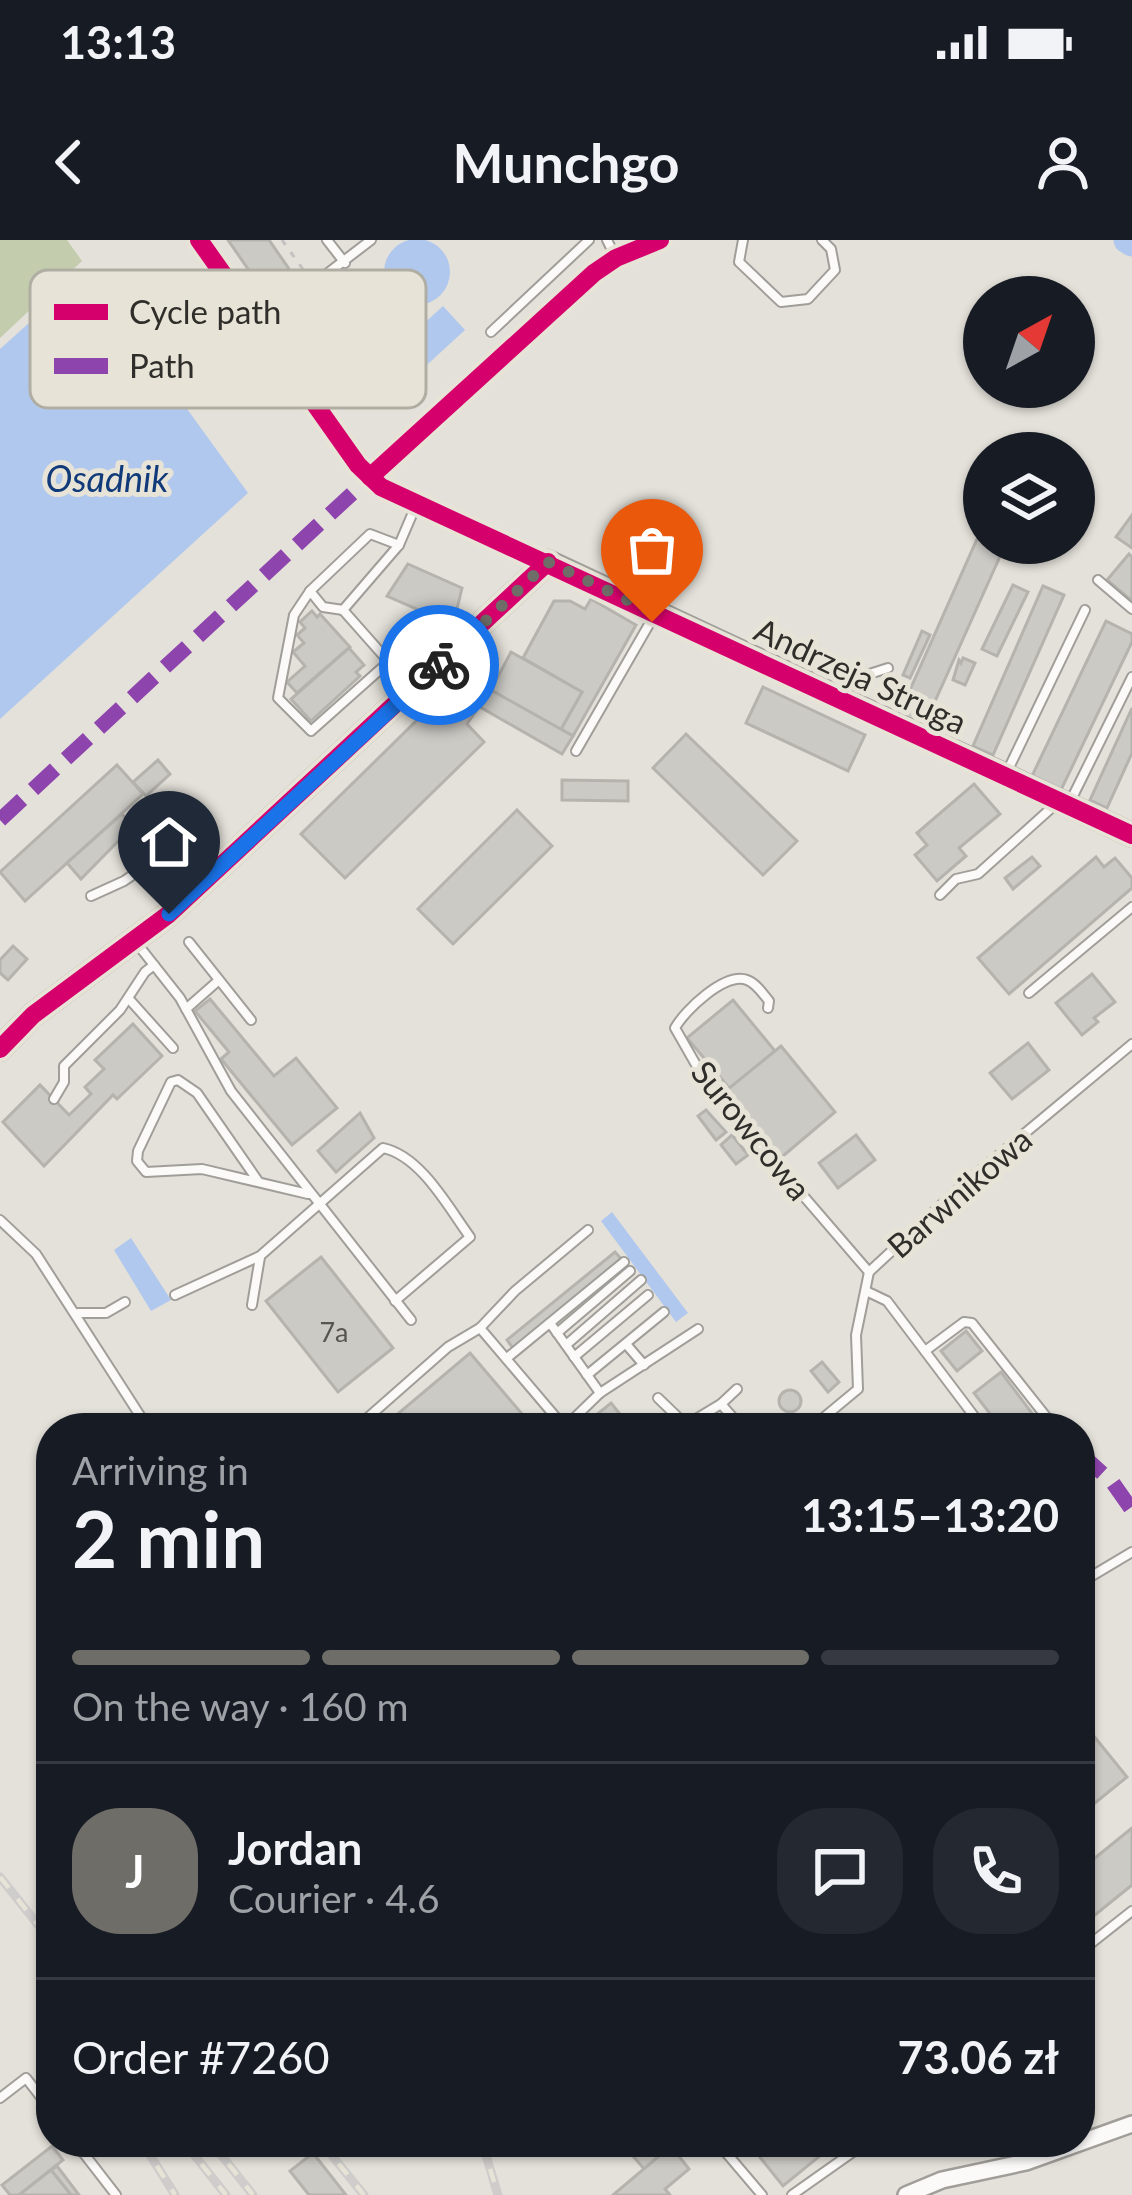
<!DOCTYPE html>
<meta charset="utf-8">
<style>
body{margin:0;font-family:Lato,sans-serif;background:#242831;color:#f1f3f6;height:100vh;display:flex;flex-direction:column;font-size:45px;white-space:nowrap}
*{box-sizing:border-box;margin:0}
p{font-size:39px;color:#9ea1a6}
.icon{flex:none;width:66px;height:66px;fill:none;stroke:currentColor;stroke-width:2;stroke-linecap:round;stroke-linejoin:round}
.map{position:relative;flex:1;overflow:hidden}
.drawer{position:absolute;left:36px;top:1173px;width:1059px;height:744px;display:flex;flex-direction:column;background:#171b24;border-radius:48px;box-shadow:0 3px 9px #0004}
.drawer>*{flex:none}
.needle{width:78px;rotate:40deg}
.buttons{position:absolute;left:963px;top:36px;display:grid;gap:24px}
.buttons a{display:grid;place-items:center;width:132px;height:132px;border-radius:50%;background:#171b24;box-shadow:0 3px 9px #0004;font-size:60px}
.pin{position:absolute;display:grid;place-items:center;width:102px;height:102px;color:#fff;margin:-123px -51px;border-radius:50% 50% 50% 0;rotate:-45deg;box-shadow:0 0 12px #0007}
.pin .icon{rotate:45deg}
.courier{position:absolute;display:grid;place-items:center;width:120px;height:120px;margin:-60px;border:9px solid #1a73e8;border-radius:50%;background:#fff;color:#222;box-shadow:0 3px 15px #0007}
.head em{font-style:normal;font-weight:700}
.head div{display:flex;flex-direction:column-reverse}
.head{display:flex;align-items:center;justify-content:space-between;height:204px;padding:0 36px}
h1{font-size:78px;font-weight:700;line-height:90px}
.bar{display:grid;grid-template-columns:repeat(4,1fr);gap:18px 12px;align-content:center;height:144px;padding:0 36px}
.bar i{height:15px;border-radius:9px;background:#363941}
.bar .selected{background:#6f6d68}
.bar p{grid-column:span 4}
.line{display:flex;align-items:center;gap:30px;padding:0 36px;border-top:3px solid #363941}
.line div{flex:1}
.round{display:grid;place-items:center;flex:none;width:126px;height:126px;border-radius:48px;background:#242831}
.status{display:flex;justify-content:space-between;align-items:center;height:84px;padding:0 60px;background:#171b24;direction:ltr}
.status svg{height:33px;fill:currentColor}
header{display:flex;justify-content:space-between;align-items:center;height:156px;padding:0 36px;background:#171b24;font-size:54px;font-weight:700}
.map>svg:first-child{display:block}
.green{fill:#c3ccad}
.water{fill:#b1c8ee}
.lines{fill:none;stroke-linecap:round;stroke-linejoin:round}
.river{stroke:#b1c8ee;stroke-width:27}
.building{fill:#cccac5;stroke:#b5b3ae;stroke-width:3}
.lane-casing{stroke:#a09e99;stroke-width:12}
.street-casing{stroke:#a09e99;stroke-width:20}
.secondary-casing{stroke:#a09e99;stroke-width:26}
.path{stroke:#c2c2c0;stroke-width:3;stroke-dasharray:6 9;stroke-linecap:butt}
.lane{stroke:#fbfaf9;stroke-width:8}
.street{stroke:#fbfaf9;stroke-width:15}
.secondary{stroke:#fbfaf9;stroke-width:21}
.rail-casing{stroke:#cecdcb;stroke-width:9}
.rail{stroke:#e7e3d7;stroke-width:4.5;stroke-dasharray:14;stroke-linecap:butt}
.quiet{stroke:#8e44ad;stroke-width:15;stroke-dasharray:30 15;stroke-linecap:butt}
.cycleway-casing{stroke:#e7e3d7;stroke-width:26}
.cycleway{stroke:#d6006c;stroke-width:18}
.done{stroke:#6f6d68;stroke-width:12;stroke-dasharray:0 21.6}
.route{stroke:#1a73e8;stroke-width:15}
.labels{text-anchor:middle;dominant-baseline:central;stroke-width:10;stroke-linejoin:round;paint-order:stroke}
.number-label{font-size:27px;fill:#575551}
.street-label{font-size:33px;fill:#302e2a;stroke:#e7e3d7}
.water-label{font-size:36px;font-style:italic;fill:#113a7a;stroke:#e7e3d7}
.key{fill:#e7e3d7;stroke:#b0ada3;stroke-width:3}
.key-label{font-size:33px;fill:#302e2a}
</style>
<div class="status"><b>13:13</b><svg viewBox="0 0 49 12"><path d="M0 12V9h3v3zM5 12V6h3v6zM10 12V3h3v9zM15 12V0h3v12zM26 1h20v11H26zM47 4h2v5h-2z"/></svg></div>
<header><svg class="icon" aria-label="back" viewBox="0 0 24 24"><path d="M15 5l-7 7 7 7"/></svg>Munchgo<svg class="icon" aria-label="person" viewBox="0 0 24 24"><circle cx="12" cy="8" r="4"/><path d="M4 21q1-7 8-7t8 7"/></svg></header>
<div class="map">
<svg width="1132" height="1955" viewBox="0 0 1132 1955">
<rect width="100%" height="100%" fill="#e4e1da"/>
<polygon class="green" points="0,0 67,0 82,21 0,98"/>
<g class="water">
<circle cx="417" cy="32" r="33"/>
<polygon points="87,31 248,253 0,479 0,109"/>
<polygon points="443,66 465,90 406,144 384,120"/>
<polygon points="612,972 688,1073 676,1082 601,981"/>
<polygon points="131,998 171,1060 151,1071 114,1010"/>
</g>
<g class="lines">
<polyline class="river" points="1127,0 1132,3"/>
</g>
<g class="building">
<polygon points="228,0 269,0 294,36 266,55"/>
<polygon points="1132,275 1132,308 1116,297"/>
<polygon points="981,290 984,303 1006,303 923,488 898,477"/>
<polygon points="1129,314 1132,317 1132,361 1107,340"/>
<polygon points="408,324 462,348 453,385 387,356"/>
<polygon points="1013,345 1028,352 997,416 982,409"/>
<polygon points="1043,346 1064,355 993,515 973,506"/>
<polygon points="591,359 636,385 573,496 561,489 582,452 523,418 554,361 570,361 585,369"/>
<polygon points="312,371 317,377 320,374 350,407 297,453 287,442 305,426 293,412 304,403 297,395 305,388 300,382"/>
<polygon points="1106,381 1132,394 1132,402 1060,552 1031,538"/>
<polygon points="922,391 930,395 910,438 903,435"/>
<polygon points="349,408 364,425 356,432 360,436 311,481 291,459"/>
<polygon points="511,412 582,452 560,491 491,450"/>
<polygon points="963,418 975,423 965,445 953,440 959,420 961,423"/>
<polygon points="457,441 485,458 467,484 484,502 345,638 301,594"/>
<polygon points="763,447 865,495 848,531 746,483"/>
<polygon points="491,450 573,496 562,514 480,467"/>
<polygon points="1132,468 1132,513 1107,568 1090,560"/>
<polygon points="686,494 797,601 763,635 653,528"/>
<polygon points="158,520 170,534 146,556 133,542"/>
<polygon points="117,525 143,554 25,661 0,632"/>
<polygon points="562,540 628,541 628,561 562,560"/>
<polygon points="974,544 1000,574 959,608 966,616 937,641 915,615 927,605 917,593"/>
<polygon points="517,570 552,606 453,704 418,669"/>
<polygon points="122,574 133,586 81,639 67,623"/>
<polygon points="1032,617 1040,626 1013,649 1005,638"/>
<polygon points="1096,617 1104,627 1115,618 1132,638 1132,648 1009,754 978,718"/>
<polygon points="13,706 27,719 8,740 0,733 0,720"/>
<polygon points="1092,734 1115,762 1094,778 1098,782 1082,795 1056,763"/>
<polygon points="210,759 274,836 296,818 337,868 292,905 221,819 229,812 195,771"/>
<polygon points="733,760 775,811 730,849 687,798"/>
<polygon points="133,784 162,816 117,859 113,855 44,926 3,882 40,845 69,875 91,854 85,847 104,829 95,820"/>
<polygon points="1028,803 1049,830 1012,859 990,833"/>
<polygon points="781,806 835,872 777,921 722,854"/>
<polygon points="706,870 726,892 716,900 698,876"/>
<polygon points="360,873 374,898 336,932 318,911"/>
<polygon points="732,895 748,915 736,924 721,905"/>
<polygon points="856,895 875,920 838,948 819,923"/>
<polygon points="615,1012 624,1022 515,1111 507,1100"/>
<polygon points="321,1017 393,1108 338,1152 266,1061"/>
<polygon points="966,1091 982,1111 957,1131 941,1111"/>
<polygon points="470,1113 534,1188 381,1188"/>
<polygon points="822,1122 839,1142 828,1152 811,1131"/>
<polygon points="1001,1132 1037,1180 1027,1188 1001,1188 974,1153"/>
<circle cx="790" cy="1161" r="11"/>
<polygon points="611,1163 631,1188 580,1188"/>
<polygon points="1080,1479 1127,1537 1080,1575"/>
<polygon points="1132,1588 1132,1645 1080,1687 1080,1630"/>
<polygon points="621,1902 676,1902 644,1929"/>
<polygon points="756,1902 837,1902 783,1946 751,1906"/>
<polygon points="52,1906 63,1920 19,1955 10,1955 2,1945"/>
<polygon points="671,1906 689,1929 665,1949 670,1955 613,1955"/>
<polygon points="313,1913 346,1955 309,1955 290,1931"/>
<polygon points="57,1926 79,1955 71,1955 51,1930"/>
<polygon points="51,1930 71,1955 19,1955"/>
</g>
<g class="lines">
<g class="lane-casing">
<g id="lane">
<polyline points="327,0 345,23"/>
<polyline points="607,0 615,16"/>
<polyline points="743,0 739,22 781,62 808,59 835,30 831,9 822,0"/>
<polyline points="260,85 371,0"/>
<polyline points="491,92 589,0"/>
<polyline points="399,305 370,294 310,351 294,375 278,458 311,491 411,402 418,383"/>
<polyline points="1098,340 1132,369"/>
<polyline points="310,351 323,367 343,370"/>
<polyline points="412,448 343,370 399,305 417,263"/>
<polyline points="839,456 857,438 888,428"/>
<polyline points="576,511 655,374"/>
<polyline points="1005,536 1085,370"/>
<polyline points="1069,564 1132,437"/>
<polyline points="940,655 956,639 978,634 1058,562"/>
<polyline points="91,656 124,641 160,616 196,645"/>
<polyline points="135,701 180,758 231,851 411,1080"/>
<polyline points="189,702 251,780"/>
<polyline points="1029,753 1132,667"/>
<polyline points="129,759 173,808"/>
<path d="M768 768 769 761C763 754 756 743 747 740 725 732 685 770 675 788L707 844 869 1032"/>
<polyline points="186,769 219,740"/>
<polyline points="54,859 64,842 64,826 120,770 145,732 154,725"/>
<polyline points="258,941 197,853 178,840 171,842 138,911 137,921 146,932 202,929 308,954"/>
<polyline points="0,980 36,1014 148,1188"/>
<polyline points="866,1051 887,1061 983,1188"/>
<path d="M175 1055 260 1016 383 908C421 916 448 967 470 997L395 1061"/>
<polyline points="252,1065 260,1017"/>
<polyline points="78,1073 106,1073 125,1062"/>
<polyline points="550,1083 600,1153"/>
<polyline points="480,1088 515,1051 588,990"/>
<polyline points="557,1093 630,1031"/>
<polyline points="626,1104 644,1125"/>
<polyline points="566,1105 641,1040"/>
<polyline points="925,1111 964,1082 972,1083 1048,1179 1036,1188"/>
<polyline points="574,1117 648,1055"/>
<polyline points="507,1118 624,1022"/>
<polyline points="587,1135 664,1072"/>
<polyline points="737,1149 721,1164 742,1188"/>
<polyline points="658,1158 686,1185"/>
<polyline points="565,1187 600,1153 698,1089"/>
<polyline points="356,1188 448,1107 480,1088 565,1188"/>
<polyline points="681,1188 721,1164"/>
<polyline points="811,1188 858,1149 856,1095 869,1032 964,944 1132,804"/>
<polyline points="1080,1343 1132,1312"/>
<polyline points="1080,1712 1132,1671"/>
<polyline points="0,1858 26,1838 51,1870"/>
<polyline points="75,1902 116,1955"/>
<polyline points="717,1902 762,1955"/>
<polyline points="792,1955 867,1902"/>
</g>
</g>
<g class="street-casing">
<g id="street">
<polyline points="199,0 370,237 381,247 548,322"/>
<polyline points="370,237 594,33 616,18 660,0"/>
<polyline points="906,1955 942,1940 1026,1922 1132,1884"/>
</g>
</g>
<g class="secondary-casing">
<polyline id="secondary" points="0,809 33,775 169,674 548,322 1132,595"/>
</g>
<polyline class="path" points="282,0 307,35"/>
<use href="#lane" class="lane"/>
<use href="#street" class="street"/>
<use href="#secondary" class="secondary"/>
<g class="rail-casing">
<g id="rail">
<polyline points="0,1637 51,1701"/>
<polyline points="47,1726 51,1733"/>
<polyline points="142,1902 175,1955"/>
<polyline points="184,1902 226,1955"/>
<polyline points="211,1902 253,1955"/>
<polyline points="321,1902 364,1955"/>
<polyline points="482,1902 498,1955"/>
</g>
</g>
<use href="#rail" class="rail"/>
<g class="quiet">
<polyline points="0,580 370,237"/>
<polyline points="1048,1179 1055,1188"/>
<polyline points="1080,1213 1113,1243 1132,1270"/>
</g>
<g class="cycleway-casing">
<g id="cycleway">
<polyline points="199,0 358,225 381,247 1132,595"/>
<polyline points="370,237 594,33 616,18 660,0"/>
<polyline points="0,809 33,775 169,674 548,322"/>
</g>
</g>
<use href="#cycleway" class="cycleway"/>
</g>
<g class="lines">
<polyline class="done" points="439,425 548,322 655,373 652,382"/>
<polyline class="route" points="169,674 439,425"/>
</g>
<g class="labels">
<g class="number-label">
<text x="334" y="1091">7a</text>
</g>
<g class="street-label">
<text transform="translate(861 435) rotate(25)">Andrzeja Struga</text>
<text transform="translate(752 890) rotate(51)">Surowcowa</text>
<text transform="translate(959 952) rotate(-41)">Barwnikowa</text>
</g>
<g class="water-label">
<text x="107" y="238">Osadnik</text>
</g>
</g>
<rect x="30" y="30" width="396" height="138" rx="18" class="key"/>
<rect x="54" y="64" width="54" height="16" fill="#d6006c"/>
<rect x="54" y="118" width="54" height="16" fill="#8e44ad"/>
<g class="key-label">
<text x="129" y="84">Cycle path</text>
<text x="129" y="138">Path</text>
</g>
</svg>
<div class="buttons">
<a><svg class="needle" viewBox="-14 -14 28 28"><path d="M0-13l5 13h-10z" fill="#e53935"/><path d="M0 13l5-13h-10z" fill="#9ea1a6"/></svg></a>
<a><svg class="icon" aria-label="layers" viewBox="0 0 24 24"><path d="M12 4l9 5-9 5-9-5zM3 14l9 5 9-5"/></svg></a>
</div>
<div class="pin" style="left:652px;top:382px;background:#ea580c"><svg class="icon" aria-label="bag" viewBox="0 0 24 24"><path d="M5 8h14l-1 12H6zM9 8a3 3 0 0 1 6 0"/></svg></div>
<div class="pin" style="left:169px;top:674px;background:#1f2937"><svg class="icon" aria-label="home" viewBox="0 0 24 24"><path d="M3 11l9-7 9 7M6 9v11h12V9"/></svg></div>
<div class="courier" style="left:439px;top:425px"><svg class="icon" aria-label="bike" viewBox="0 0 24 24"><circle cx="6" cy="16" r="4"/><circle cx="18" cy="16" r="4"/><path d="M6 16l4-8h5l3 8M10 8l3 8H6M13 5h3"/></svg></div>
<section class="drawer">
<div class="head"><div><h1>2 min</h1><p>Arriving in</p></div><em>13:15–13:20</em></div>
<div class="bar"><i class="selected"></i><i class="selected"></i><i class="selected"></i><i></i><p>On the way · 160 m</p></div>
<div class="line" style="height:216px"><b class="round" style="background:#6f6d68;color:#fff">J</b><div><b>Jordan</b><p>Courier · 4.6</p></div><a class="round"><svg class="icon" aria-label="chat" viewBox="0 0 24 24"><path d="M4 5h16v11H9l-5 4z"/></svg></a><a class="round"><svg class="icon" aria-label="phone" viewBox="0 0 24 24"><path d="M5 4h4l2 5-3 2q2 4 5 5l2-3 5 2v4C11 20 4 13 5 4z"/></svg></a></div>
<div class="line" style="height:156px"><div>Order #7260</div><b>73.06 zł</b></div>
</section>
</div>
